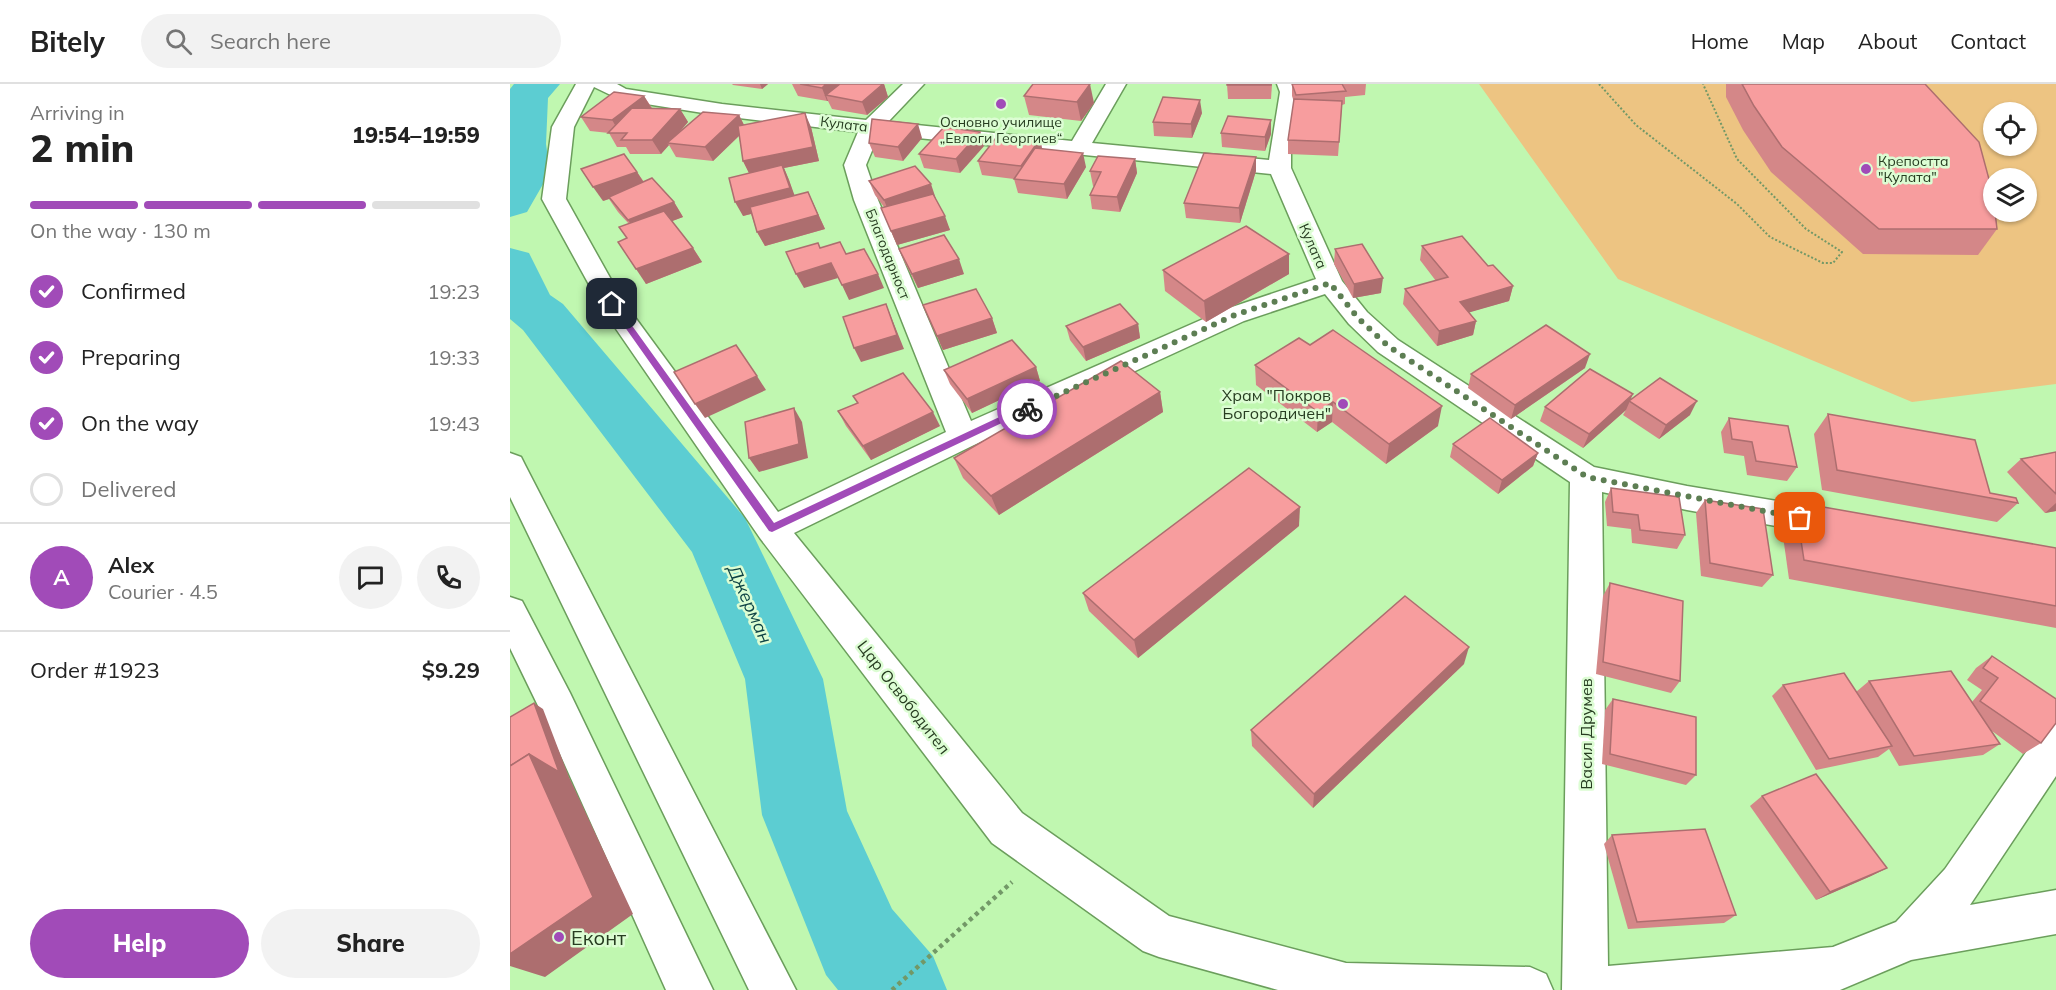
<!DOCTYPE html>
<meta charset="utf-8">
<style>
body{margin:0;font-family:Mulish,sans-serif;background:#f2f2f2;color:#222;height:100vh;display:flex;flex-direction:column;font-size:22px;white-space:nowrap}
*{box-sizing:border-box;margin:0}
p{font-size:20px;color:#767676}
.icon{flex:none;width:33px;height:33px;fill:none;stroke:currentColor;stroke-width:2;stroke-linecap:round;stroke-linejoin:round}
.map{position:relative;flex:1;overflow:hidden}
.sheet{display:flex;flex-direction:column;background:#fff;width:510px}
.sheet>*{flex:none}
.controls{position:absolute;left:1473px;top:18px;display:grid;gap:12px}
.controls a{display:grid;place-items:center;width:54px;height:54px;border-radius:50%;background:#fff;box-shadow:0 2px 4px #0004;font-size:30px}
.pin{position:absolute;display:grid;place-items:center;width:51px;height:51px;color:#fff;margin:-26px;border-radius:12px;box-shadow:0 3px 9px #0006}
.courier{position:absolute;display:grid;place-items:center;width:60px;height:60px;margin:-30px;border:4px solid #a14bb8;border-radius:50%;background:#fff;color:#222;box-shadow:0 2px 8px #0007}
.summary em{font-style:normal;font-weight:800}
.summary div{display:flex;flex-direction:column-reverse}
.summary{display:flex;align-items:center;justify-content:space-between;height:102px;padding:0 30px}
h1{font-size:39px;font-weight:800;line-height:45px}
.bar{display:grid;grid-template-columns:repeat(4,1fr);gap:9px 6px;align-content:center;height:72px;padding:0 30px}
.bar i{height:8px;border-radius:4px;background:#e0e0e0}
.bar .selected{background:#a14bb8}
.bar p{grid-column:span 4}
.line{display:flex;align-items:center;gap:15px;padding:0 30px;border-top:2px solid #e0e0e0}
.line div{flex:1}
.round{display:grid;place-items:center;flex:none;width:63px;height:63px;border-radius:32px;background:#f2f2f2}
ol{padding:0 30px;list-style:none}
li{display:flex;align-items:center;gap:18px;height:66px}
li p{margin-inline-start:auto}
li .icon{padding:6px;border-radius:50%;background:#a14bb8;color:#fff;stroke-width:4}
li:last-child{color:#767676}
li i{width:33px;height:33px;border:3px solid #e0e0e0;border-radius:50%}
.cta{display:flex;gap:12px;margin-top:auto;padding:12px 30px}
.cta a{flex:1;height:69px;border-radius:36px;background:#a14bb8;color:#fff;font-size:24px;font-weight:800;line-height:69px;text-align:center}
.cta a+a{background:#f2f2f2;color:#222}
header{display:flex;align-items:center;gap:36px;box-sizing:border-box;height:84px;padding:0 30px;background:#fff;border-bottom:2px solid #e0e0e0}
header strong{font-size:28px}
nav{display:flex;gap:33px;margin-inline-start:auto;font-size:21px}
.search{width:420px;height:54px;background:#f2f2f2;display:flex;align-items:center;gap:15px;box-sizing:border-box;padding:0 21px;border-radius:33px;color:#767676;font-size:22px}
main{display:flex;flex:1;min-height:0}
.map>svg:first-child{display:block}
.green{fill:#edc482;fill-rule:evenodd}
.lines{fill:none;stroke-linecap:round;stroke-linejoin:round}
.river{fill:#5ccdd2;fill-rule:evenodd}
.minor-casing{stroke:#6b9e5c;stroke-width:3}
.path-far1{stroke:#729867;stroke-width:2;stroke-dasharray:2 2;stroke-linecap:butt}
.path{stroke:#729867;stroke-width:4.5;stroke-dasharray:4 4;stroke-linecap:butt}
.minor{fill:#fff;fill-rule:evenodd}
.wall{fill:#d48788}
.shaded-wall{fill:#ad6e6f}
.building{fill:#f79d9e;stroke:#ad6e6f;stroke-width:1.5}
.route{fill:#a14bb8}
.done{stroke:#5d7e53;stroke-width:6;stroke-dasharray:0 10.8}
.poi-dot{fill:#a14bb8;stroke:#dcfdd3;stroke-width:2}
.labels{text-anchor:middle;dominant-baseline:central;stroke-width:5;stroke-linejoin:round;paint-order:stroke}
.far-poi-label{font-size:14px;fill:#273d21;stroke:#dcfdd3}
.far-street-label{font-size:14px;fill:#273d21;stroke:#dcfdd3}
.poi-label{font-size:16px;fill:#273d21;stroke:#dcfdd3;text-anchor:end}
.street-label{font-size:16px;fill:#273d21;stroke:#dcfdd3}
.water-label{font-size:18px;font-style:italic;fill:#0d4244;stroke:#dcfdd3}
.near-poi-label{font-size:20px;fill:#273d21;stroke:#dcfdd3;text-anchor:start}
</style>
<header>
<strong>Bitely</strong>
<div class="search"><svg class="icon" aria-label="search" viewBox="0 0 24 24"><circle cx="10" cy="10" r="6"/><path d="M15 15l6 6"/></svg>Search here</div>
<nav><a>Home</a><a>Map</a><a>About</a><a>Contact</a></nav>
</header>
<main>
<section class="sheet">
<div class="summary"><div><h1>2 min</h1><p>Arriving in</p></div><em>19:54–19:59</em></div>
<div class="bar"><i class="selected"></i><i class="selected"></i><i class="selected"></i><i></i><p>On the way · 130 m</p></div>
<ol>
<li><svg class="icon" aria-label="check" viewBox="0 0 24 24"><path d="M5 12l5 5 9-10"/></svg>Confirmed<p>19:23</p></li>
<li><svg class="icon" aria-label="check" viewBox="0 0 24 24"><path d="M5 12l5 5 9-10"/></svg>Preparing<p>19:33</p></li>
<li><svg class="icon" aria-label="check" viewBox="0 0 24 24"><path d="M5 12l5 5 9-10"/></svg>On the way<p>19:43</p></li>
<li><i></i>Delivered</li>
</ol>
<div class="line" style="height:108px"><b class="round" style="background:#a14bb8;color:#fff">A</b><div><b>Alex</b><p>Courier · 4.5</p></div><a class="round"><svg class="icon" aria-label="chat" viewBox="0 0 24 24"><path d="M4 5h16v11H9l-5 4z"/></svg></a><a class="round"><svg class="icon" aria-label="phone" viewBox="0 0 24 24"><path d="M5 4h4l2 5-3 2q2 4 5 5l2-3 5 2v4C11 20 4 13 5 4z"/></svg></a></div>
<div class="line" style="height:78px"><div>Order #1923</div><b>$9.29</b></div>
<div class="cta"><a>Help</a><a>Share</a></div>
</section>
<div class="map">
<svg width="1546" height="906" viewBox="0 0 1546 906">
<rect width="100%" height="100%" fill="#c0f7b0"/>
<path class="green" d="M969 0H1546V300L1402 318 1108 195ZM1484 28H1516V62H1484ZM1484 94H1516V128H1484Z"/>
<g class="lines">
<g class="river">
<polygon points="4,0 50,0 38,14 36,60 40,88 17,128 0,133 0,5"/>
<polygon points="0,164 19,169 40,211 53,220 235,434 313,595 337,727 382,825 423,872 437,906 328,906 316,891 252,731 235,595 182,468 13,246 0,235"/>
</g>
<g class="minor-casing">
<g id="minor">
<path d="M66 0H107L116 5 212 20 356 36 393 0H414L378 38 562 57 596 0H616L582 59 759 76 770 8 767 0H787L790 8 781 66V84L832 197 857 228 888 256 1084 383 1177 402 1321 426 1333 430 1337 439 1333 448 1321 452 1177 426 1092 408 1098 882 1323 863 1386 838 1435 785 1532 645 1546 640V692L1460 821 1546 806V850L1401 876 1330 906H1052L1060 398 868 268 839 240 815 210 734 237 464 361 284 449 512 729 659 832 836 879 1020 883 1036 890 1043 906H768L649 873 633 867 482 759 250 454 93 226 32 115 42 43ZM84 3 111 16 212 32 348 48 334 81 344 116 436 348 268 428 113 217 56 115 64 43ZM369 50 761 90 806 195 716 225 461 337 368 116 356 81Z"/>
<polygon points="0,369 11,373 15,381 286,906 239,906 0,413"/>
<polygon points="0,513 12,517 60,609 203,906 156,906 33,632 0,564"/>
</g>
</g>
<polyline class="path-far1" points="1089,0 1126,41 1227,120 1260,153 1313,179 1323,179 1332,168 1296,145 1227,75 1193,0"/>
<polyline class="path" points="382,906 502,798"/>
<use href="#minor" class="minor"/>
</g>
<g class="wall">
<polygon points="222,0 258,0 252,5 223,1"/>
<polygon points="282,0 374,0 378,13 357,31 322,25 318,17 317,17 288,12"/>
<polygon points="717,0 762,0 761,15 718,15"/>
<polygon points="782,0 856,0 855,11 835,13 835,20 832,21 828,72 778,70 778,56 784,18 782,12"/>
<polygon points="1216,0 1415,0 1487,145 1468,171 1353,170 1261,88 1233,46 1216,13"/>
<polygon points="134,12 142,24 170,25 178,38 168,50 229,31 234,41 301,43 309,77 274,84 279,96 284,112 298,108 315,145 255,162 247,148 241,130 233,132 239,89 233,77 229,52 203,77 166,73 159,61 151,70 120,70 116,63 107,63 99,49 80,47 71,33"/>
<polygon points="514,12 584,19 571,37 519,31"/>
<polygon points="692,29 682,54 644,52 643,38"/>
<polygon points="470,48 474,62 450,89 414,84 409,70"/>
<polygon points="711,49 761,50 755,67 712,63"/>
<polygon points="412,54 393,77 365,73 359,59"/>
<polygon points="530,55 532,65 576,83 557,115 508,109 504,95 472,91 468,77"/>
<polygon points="625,75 627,89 610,128 582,125 580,111 584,102 583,102 580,87"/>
<polygon points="746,87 730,139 676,134 674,119"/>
<polygon points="127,88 134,98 164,118 173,133 162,137 183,164 192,178 136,200 117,154 119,140 108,128 99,115 93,117"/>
<polygon points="359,97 425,115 440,146 387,161 371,124 374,123 365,111"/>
<polygon points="912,162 978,182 1003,202 999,217 959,228 966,237 963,251 927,262 893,220 895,205 926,197 910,176"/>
<polygon points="389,165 454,190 408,204 395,179"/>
<polygon points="825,165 871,209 843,214 824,180"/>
<polygon points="653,186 779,190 696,238 655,207"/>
<polygon points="413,221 482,234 487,249 433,266"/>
<polygon points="628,240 630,254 576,277 560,256 556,242"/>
<polygon points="745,281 928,342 876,380 822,338 807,348 746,301"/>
<polygon points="526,283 530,297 462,329 440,300 434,286"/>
<polygon points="1075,284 1001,335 958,304 961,290"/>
<polygon points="650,308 653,328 489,431 453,394 444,374"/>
<polygon points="343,312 430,342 361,376 336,342 328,327 347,319"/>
<polygon points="1121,316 1180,331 1149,355 1113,331 1116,326 1073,364 1030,337 1035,323"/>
<polygon points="1318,330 1480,409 1508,419 1487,438 1312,406 1304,350"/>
<polygon points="1219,334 1287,383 1277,397 1237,391 1234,372 1214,369 1211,348"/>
<polygon points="943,360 1028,369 1023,382 988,410 940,373"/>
<polygon points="1546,368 1546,427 1535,429 1497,388 1511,375"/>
<polygon points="1101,404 1175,451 1167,465 1122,459 1121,445 1097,442 1095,418"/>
<polygon points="1195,416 1263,491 1252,503 1191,492 1186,429"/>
<polygon points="1285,418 1546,464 1546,544 1279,495 1271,438"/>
<polygon points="789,442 628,574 579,527 573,509"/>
<polygon points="1100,499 1170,597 1161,609 1086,590 1093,512"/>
<polygon points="1482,572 1531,659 1513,670 1482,647 1490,660 1473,671 1389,682 1379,665 1368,673 1306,686 1262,612 1273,601 1346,608 1359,597 1462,618 1472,606 1457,596 1466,584"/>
<polygon points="954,580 803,724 742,662 741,646"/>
<polygon points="1103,615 1186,691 1176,701 1092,680 1095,626"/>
<polygon points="1252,712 1377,784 1361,792 1306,816 1240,722"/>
<polygon points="1102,751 1226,831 1214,839 1118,845 1094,760"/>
</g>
<g class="shaded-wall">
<polygon points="250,0 258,0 252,5"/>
<polygon points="316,0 339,0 316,11 318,17 317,17 312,4"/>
<polygon points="374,0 378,13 357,31 352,18"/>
<polygon points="580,0 584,19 571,37 567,18"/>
<polygon points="134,12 142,25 110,49 102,36"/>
<polygon points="690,16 692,29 682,54 681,40"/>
<polygon points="170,25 178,38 160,59 157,59 159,61 151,70 142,56"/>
<polygon points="295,29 301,43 309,77 274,84 279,96 287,118 233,132 225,118 240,91 233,77"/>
<polygon points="229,31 236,45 203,77 195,63"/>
<polygon points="761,36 761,50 755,67 755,53"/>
<polygon points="408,40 412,54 393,77 388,63"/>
<polygon points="470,48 474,62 450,89 446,75"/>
<polygon points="530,55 533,69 514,96 511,82"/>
<polygon points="573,69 576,83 557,115 554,100"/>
<polygon points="746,73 746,87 730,139 729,124"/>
<polygon points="625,75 627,89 610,128 607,113"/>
<polygon points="127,88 136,102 93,117 83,103"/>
<polygon points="421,100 426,115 380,131 374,116"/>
<polygon points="298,108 315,145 255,162 247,148"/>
<polygon points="164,118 173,133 128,150 118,136"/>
<polygon points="435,132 440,146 387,161 381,147"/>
<polygon points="183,164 192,178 136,200 126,185"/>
<polygon points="779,170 779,190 696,238 694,217"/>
<polygon points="449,175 454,190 408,204 402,190"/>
<polygon points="321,179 328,194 294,204 286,190"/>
<polygon points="368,190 374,204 339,216 332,201"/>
<polygon points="873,194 871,209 843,214 844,200"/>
<polygon points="1003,202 999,217 947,232 950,218"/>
<polygon points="376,220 394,265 351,278 344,264"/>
<polygon points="482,234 487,249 433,266 427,252"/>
<polygon points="966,237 963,251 927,262 929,247"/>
<polygon points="628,240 630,254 576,277 573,263"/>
<polygon points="1080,270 1075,284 1001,335 1005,321"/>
<polygon points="526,283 530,297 462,329 457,315"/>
<polygon points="247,292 256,306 195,334 185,320"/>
<polygon points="650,308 653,328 489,431 481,412"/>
<polygon points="1123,310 1116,326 1073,364 1079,350"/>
<polygon points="1187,317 1180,331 1149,355 1156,341"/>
<polygon points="823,318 822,338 807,348 808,328"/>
<polygon points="932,322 928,342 876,380 879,360"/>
<polygon points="284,324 292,338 298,374 249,388 239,374"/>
<polygon points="423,328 430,342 361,376 353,362"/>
<polygon points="1028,369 1023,382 988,410 992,396"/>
<polygon points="1546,419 1546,427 1535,429"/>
<polygon points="790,423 789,442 628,574 624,556"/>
<polygon points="959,563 954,580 803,724 804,710"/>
<polygon points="24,619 33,625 59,693 123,830 35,893 0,882 0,870"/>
<polygon points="1377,784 1361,792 1306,816 1320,808"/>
</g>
<g class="building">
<polygon points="290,0 316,0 312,4"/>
<polygon points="330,0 373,0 352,18 316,11"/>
<polygon points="523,0 580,0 567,18 514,12"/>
<rect x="717" y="0" width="44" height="1"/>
<polygon points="782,0 832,0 836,7 786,11"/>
<polygon points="1232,0 1415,0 1469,58 1483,110 1484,128 1485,128 1487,145 1369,145 1272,63 1244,22"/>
<polygon points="104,8 134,12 102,36 71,33"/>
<polygon points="653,13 690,16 681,40 643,38"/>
<polygon points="784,15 832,17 829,58 778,56"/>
<polygon points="122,24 170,25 142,56 111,56 117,49 98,49"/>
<polygon points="193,28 229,31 195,63 157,59"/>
<polygon points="295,29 303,63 233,77 228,42"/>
<polygon points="718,32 761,36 755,53 711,49"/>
<polygon points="362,35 408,40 388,63 359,59"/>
<polygon points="434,43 470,48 446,75 409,70"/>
<polygon points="489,50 530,55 511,82 468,77"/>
<polygon points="525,64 573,69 554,100 504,95"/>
<polygon points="694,69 746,73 729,124 674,119"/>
<polygon points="114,70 127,88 83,103 71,85"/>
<polygon points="588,72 625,75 607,113 580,111 591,88 580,87"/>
<polygon points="272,81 280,104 225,118 219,94"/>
<polygon points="405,82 421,100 374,116 359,97"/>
<polygon points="142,94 164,118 118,136 99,113"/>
<polygon points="298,108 308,131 247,148 240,123"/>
<polygon points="423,110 435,132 381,147 371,124"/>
<polygon points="154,127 183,164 126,185 108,158 117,154 109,143"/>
<polygon points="736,142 779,170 694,217 653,186"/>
<polygon points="434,151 449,175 402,190 389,165"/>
<polygon points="952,152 978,182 983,181 1003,202 950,218 966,237 929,247 895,205 938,193 912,162"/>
<polygon points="330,158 336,170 354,165 368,190 332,201 321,179 286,190 276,168 308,159 310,164"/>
<polygon points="852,160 873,194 844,200 825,165"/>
<polygon points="466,205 482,234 427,252 413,221"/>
<polygon points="376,220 387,251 344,264 333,233"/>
<polygon points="610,220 628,240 573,263 556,242"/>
<polygon points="1036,241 1080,270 1005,321 961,290"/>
<polygon points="823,246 932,322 879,360 823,318 808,328 745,281 789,254 800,261"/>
<polygon points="502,256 526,283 457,315 434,286"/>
<polygon points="226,261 247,292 185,320 164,288"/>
<polygon points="611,277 650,308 481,412 444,374"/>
<polygon points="1080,285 1123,310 1079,350 1035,323"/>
<polygon points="393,289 423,328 353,362 328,327 348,319 343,312"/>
<polygon points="1150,294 1187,317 1156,341 1119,317"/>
<polygon points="284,324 289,360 239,374 235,338"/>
<polygon points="1318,330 1465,356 1480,409 1506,414 1508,419 1327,386"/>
<polygon points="980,334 1028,369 992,396 943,360"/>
<polygon points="1219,334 1278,342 1287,383 1246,377 1242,358 1222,355"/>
<polygon points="1546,368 1546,410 1511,375"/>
<polygon points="739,384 790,423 624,556 573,509"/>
<polygon points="1101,404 1169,413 1175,451 1130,446 1128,431 1103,428"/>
<polygon points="1195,416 1253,425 1263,491 1200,479"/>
<polygon points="1285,418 1546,464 1546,522 1294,476"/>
<polygon points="1100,499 1173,517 1170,597 1093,578"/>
<polygon points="895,512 959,563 804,710 741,646"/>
<polygon points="1482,572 1546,615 1546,639 1531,659 1470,617 1488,594 1473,584"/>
<polygon points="1441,587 1490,660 1404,672 1359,597"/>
<polygon points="1334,589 1382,662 1319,675 1273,601"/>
<polygon points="1103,615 1186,633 1186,691 1100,670"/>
<polygon points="24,619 49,688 19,670 0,682 0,633"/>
<polygon points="19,670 83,813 0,870 0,682"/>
<polygon points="1306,690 1377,784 1320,808 1252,712"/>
<polygon points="1195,745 1226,831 1127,838 1102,751"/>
</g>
<polygon class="route" points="100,218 105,218 264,439 513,322 521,325 262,448 259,447 100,222"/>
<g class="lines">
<polyline class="done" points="517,325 725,231 820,199 848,234 878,262 1077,393 1290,434"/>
</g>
<g class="poi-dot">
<circle cx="491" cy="20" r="6"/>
<circle cx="1356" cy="85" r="6"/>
<circle cx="833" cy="320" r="6"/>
<circle cx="49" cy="853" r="6"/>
</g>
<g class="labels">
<g class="far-poi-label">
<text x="491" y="38">Основно училище<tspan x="491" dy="16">„Евлоги Георгиев“</tspan></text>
<text x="1368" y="77" text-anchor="start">Крепостта<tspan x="1368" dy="16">"Кулата"</tspan></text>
</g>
<g class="far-street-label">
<text transform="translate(334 40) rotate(7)">Кулата</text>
<text transform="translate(803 162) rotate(66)">Кулата</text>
<text transform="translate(378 170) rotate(68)">Благодарност</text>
</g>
<g class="poi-label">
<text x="821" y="311">Храм "Покров<tspan x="821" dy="18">Богородичен"</tspan></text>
</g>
<g class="street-label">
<text transform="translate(394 613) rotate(52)">Цар Освободител</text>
<text transform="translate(1076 650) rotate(-90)">Васил Друмев</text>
</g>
<g class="water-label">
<text transform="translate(240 520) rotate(66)">Джерман</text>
</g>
<g class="near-poi-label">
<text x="61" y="853">Еконт</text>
</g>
</g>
</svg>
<div class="controls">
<a><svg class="icon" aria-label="locate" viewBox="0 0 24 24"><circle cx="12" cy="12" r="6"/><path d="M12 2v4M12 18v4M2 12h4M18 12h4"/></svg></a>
<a><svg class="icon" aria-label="layers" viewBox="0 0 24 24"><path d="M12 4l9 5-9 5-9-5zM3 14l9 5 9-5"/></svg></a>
</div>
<div class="pin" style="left:1290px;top:434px;background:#ea580c"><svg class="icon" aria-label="bag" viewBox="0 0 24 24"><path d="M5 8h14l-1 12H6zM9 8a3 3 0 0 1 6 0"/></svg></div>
<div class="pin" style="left:102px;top:220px;background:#1f2937"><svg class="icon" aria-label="home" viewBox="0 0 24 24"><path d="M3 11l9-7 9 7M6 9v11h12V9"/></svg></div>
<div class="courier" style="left:517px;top:325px"><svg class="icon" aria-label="bike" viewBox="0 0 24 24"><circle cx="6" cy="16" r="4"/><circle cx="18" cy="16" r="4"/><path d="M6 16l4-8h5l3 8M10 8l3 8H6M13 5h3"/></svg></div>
</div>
</main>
